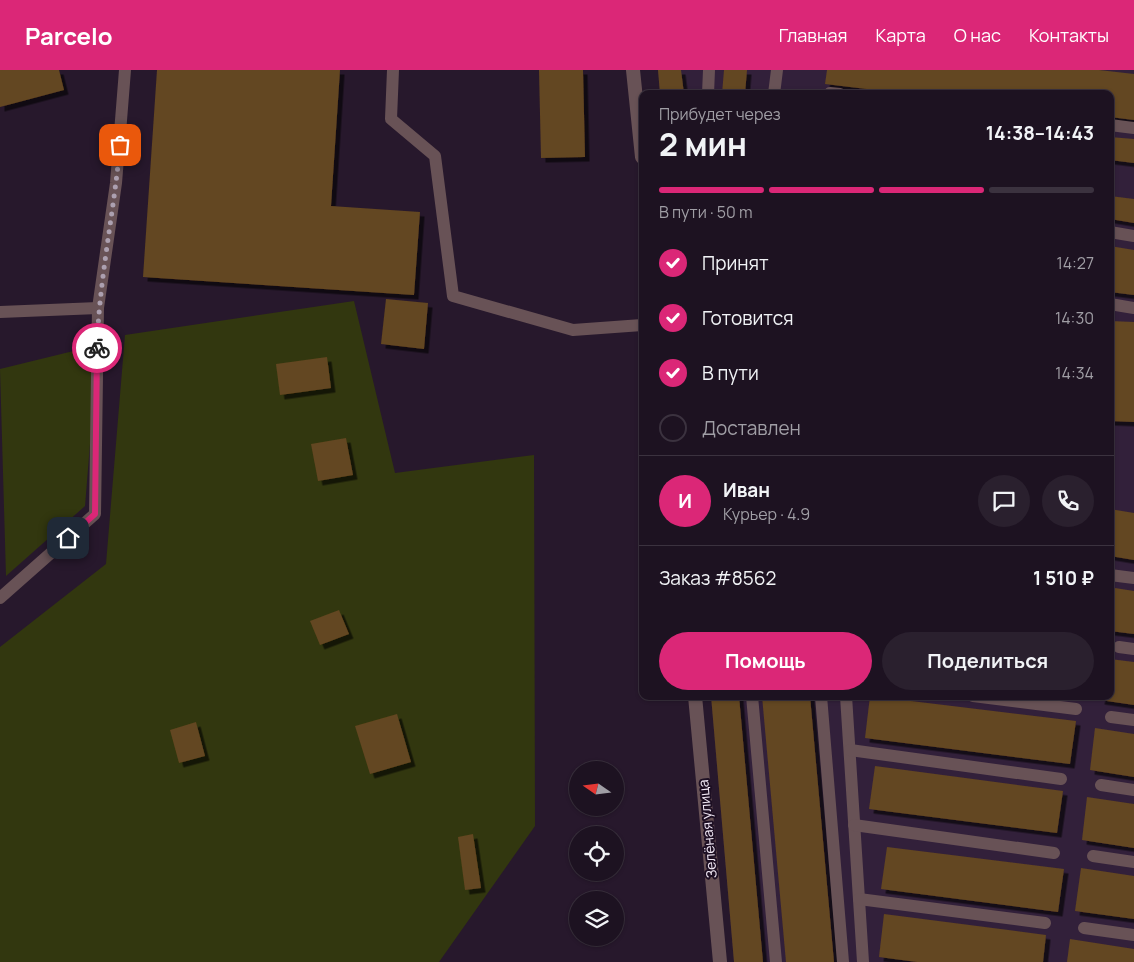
<!DOCTYPE html>
<html lang="ru">
<meta charset="utf-8">
<style>
body{margin:0;font-family:Manrope,sans-serif;background:#2a202e;color:#f1f3f6;height:100vh;display:flex;flex-direction:column;font-size:19px;white-space:nowrap}
*{box-sizing:border-box;margin:0}
p{font-size:16px;color:#a09ea5}
.icon{flex:none;width:28px;height:28px;fill:none;stroke:currentColor;stroke-width:2;stroke-linecap:round;stroke-linejoin:round}
.map{position:relative;flex:1;overflow:hidden}
.drawer{position:absolute;left:639px;top:20px;width:475px;height:610px;display:flex;flex-direction:column;background:#1d1221;border-radius:10px;box-shadow:0 1px 4px #0004,0 0 0 1px #3b323f}
.drawer>*{flex:none}
.needle{width:32px;rotate:284deg}
.controls{position:absolute;left:569px;top:691px;display:grid;gap:10px}
.controls a{display:grid;place-items:center;width:55px;height:55px;border-radius:50%;background:#1d1221;box-shadow:0 1px 4px #0004,0 0 0 1px #3b323f;font-size:25px}
.pin{position:absolute;display:grid;place-items:center;width:42px;height:42px;color:#fff;margin:-21px;border-radius:10px;box-shadow:0 2px 8px #0006}
.courier{position:absolute;display:grid;place-items:center;width:50px;height:50px;margin:-25px;border:4px solid #db2777;border-radius:50%;background:#fff;color:#222;box-shadow:0 1px 6px #0007}
.overview em{font-style:normal;font-weight:700}
.overview div{display:flex;flex-direction:column-reverse}
.overview{display:flex;align-items:center;justify-content:space-between;height:85px;padding:0 20px}
h1{font-size:32px;font-weight:700;line-height:38px}
.bar{display:grid;grid-template-columns:repeat(4,1fr);gap:8px 5px;align-content:center;height:60px;padding:0 20px}
.bar i{height:6px;border-radius:4px;background:#3b323f}
.bar .current{background:#db2777}
.bar p{grid-column:span 4}
.line{display:flex;align-items:center;gap:12px;padding:0 20px;border-top:1px solid #3b323f}
.line div{flex:1}
.round{display:grid;place-items:center;flex:none;width:52px;height:52px;border-radius:26px;background:#2a202e}
ol{padding:0 20px;list-style:none}
li{display:flex;align-items:center;gap:15px;height:55px}
li p{margin-inline-start:auto}
li .icon{padding:5px;border-radius:50%;background:#db2777;color:#fff;stroke-width:4}
li:last-child{color:#a09ea5}
li i{width:28px;height:28px;border:2px solid #3b323f;border-radius:50%}
.primary-button{display:flex;gap:10px;margin-top:auto;padding:10px 20px}
.primary-button a{flex:1;height:58px;border-radius:30px;background:#db2777;color:#fff;font-size:20px;font-weight:700;line-height:58px;text-align:center}
.primary-button a+a{background:#2a202e;color:#f1f3f6}
header{display:flex;align-items:center;gap:30px;box-sizing:border-box;height:70px;padding:0 25px;background:#db2777;color:#fff}
header strong{font-size:24px}
nav{display:flex;gap:28px;margin-inline-start:auto;font-size:18px}
.map>svg:first-child{display:block}
.built{fill:#32203a}
.green{fill:#32370f}
.building{fill:#634620;filter:url(#shadow)}
.lines{fill:none;stroke-linecap:round;stroke-linejoin:round}
.service{stroke:#685256;stroke-width:12}
.minor{stroke:#685256;stroke-width:14}
.done{stroke:#aca0b0;stroke-width:5;stroke-dasharray:0 9}
.route{stroke:#db2777;stroke-width:6}
.labels{text-anchor:middle;dominant-baseline:central;stroke-width:4;stroke-linejoin:round;paint-order:stroke}
.street-label{font-size:14px;fill:#f3eaf7;stroke:#1d0f23}
</style>
<header>
<strong>Parcelo</strong>
<nav><a>Главная</a><a>Карта</a><a>О нас</a><a>Контакты</a></nav>
</header>
<div class="map">
<svg width="1134" height="892" viewBox="0 0 1134 892">
<defs>
<filter id="shadow"><feDropShadow dx="4.5" dy="4.5" stdDeviation="0" flood-color="#0009"/></filter>
</defs>
<rect width="100%" height="100%" fill="#27182c"/>
<polygon class="built" points="658,0 1134,0 1134,892 734,892 711,626 1110,626 1110,24 660,24"/>
<g class="green">
<polygon points="354,231 395,403 534,385 535,756 439,892 0,892 0,577 106,494 125,265"/>
<polygon points="98,275 85,436 6,506 0,299"/>
</g>
<g class="building">
<polygon points="0,0 59,0 64,20 0,37"/>
<polygon points="157,0 340,0 331,136 420,142 414,225 143,207"/>
<polygon points="539,0 583,0 585,87 541,88"/>
<polygon points="658,0 681,0 684,24 660,24"/>
<polygon points="724,0 747,0 745,24 722,24"/>
<polygon points="827,0 1099,0 1134,4 1134,50 1110,47 1110,24 908,24 825,14"/>
<polygon points="1110,67 1134,69 1134,93 1110,90"/>
<polygon points="1110,126 1134,129 1134,153 1110,149"/>
<polygon points="1110,176 1134,180 1134,225 1110,222"/>
<polygon points="386,229 428,233 424,279 381,274"/>
<polygon points="1110,251 1134,252 1134,352 1110,351"/>
<polygon points="327,287 331,318 280,325 276,294"/>
<polygon points="346,368 353,405 318,411 311,374"/>
<polygon points="1110,439 1134,443 1134,490 1110,486"/>
<polygon points="1115,518 1134,521 1134,564 1110,561"/>
<polygon points="339,540 349,564 320,575 310,551"/>
<polygon points="1110,589 1134,592 1134,635 1100,630 1101,626 1110,626"/>
<polygon points="711,626 739,626 763,892 734,892"/>
<polygon points="762,626 810,626 834,892 786,892"/>
<polygon points="870,626 1076,651 1070,694 865,668"/>
<polygon points="397,644 411,692 370,704 355,656"/>
<polygon points="196,652 205,686 179,693 170,660"/>
<polygon points="1095,658 1134,664 1134,707 1090,700"/>
<polygon points="875,696 1063,721 1057,763 869,739"/>
<polygon points="1087,727 1134,734 1134,778 1082,770"/>
<polygon points="473,764 481,818 465,820 458,767"/>
<polygon points="887,777 1064,799 1058,842 881,819"/>
<polygon points="1081,798 1134,806 1134,849 1075,841"/>
<polygon points="884,844 1046,865 1043,892 917,892 879,887"/>
<polygon points="1070,869 1134,879 1134,892 1067,892"/>
</g>
<g class="lines">
<g class="service">
<polyline points="393,0 391,49 435,86 453,226 573,260 642,255"/>
<polyline points="830,23 840,24"/>
<polyline points="708,24 709,0"/>
<polyline points="774,24 777,0"/>
<polyline points="1110,55 1134,58"/>
<polyline points="1110,162 1134,166"/>
<polyline points="1110,234 1134,238"/>
<polyline points="0,242 98,238"/>
<polyline points="1110,505 1134,508"/>
<polyline points="0,528 95,444 98,238 116,113 125,0"/>
<polyline points="1119,577 1134,579"/>
<polyline points="752,626 776,892"/>
<polyline points="821,626 843,892"/>
<polyline points="846,626 863,892"/>
<polyline points="973,626 1076,639"/>
<polyline points="1111,647 1134,650"/>
<polyline points="850,680 1061,709"/>
<polyline points="1101,715 1134,720"/>
<polyline points="854,755 1054,783"/>
<polyline points="1093,786 1134,792"/>
<polyline points="859,829 1045,853"/>
<polyline points="1084,858 1134,865"/>
</g>
<g class="minor">
<polyline points="633,0 642,87"/>
<polyline points="695,626 720,892"/>
</g>
</g>
<g class="lines">
<path class="done" d="M97 278C99 210 114 143 120 75"/>
<polyline class="route" points="68,468 95,444 97,278"/>
</g>
<g class="labels">
<g class="street-label">
<text transform="translate(707 759) rotate(-95)">Зелёная улица</text>
</g>
</g>
</svg>
<div class="controls">
<a><svg class="needle" viewBox="-14 -14 28 28"><path d="M0-13l5 13h-10z" fill="#e53935"/><path d="M0 13l5-13h-10z" fill="#a09ea5"/></svg></a>
<a><svg class="icon" aria-label="locate" viewBox="0 0 24 24"><circle cx="12" cy="12" r="6"/><path d="M12 2v4M12 18v4M2 12h4M18 12h4"/></svg></a>
<a><svg class="icon" aria-label="layers" viewBox="0 0 24 24"><path d="M12 4l9 5-9 5-9-5zM3 14l9 5 9-5"/></svg></a>
</div>
<div class="pin" style="left:120px;top:75px;background:#ea580c"><svg class="icon" aria-label="bag" viewBox="0 0 24 24"><path d="M5 8h14l-1 12H6zM9 8a3 3 0 0 1 6 0"/></svg></div>
<div class="pin" style="left:68px;top:468px;background:#1f2937"><svg class="icon" aria-label="home" viewBox="0 0 24 24"><path d="M3 11l9-7 9 7M6 9v11h12V9"/></svg></div>
<div class="courier" style="left:97px;top:278px"><svg class="icon" aria-label="bike" viewBox="0 0 24 24"><circle cx="6" cy="16" r="4"/><circle cx="18" cy="16" r="4"/><path d="M6 16l4-8h5l3 8M10 8l3 8H6M13 5h3"/></svg></div>
<section class="drawer">
<div class="overview"><div><h1>2 мин</h1><p>Прибудет через</p></div><em>14:38–14:43</em></div>
<div class="bar"><i class="current"></i><i class="current"></i><i class="current"></i><i></i><p>В пути · 50 m</p></div>
<ol>
<li><svg class="icon" aria-label="check" viewBox="0 0 24 24"><path d="M5 12l5 5 9-10"/></svg>Принят<p>14:27</p></li>
<li><svg class="icon" aria-label="check" viewBox="0 0 24 24"><path d="M5 12l5 5 9-10"/></svg>Готовится<p>14:30</p></li>
<li><svg class="icon" aria-label="check" viewBox="0 0 24 24"><path d="M5 12l5 5 9-10"/></svg>В пути<p>14:34</p></li>
<li><i></i>Доставлен</li>
</ol>
<div class="line" style="height:90px"><b class="round" style="background:#db2777;color:#fff">И</b><div><b>Иван</b><p>Курьер · 4.9</p></div><a class="round"><svg class="icon" aria-label="chat" viewBox="0 0 24 24"><path d="M4 5h16v11H9l-5 4z"/></svg></a><a class="round"><svg class="icon" aria-label="phone" viewBox="0 0 24 24"><path d="M5 4h4l2 5-3 2q2 4 5 5l2-3 5 2v4C11 20 4 13 5 4z"/></svg></a></div>
<div class="line" style="height:65px"><div>Заказ #8562</div><b>1 510 ₽</b></div>
<div class="primary-button"><a>Помощь</a><a>Поделиться</a></div>
</section>
</div>
